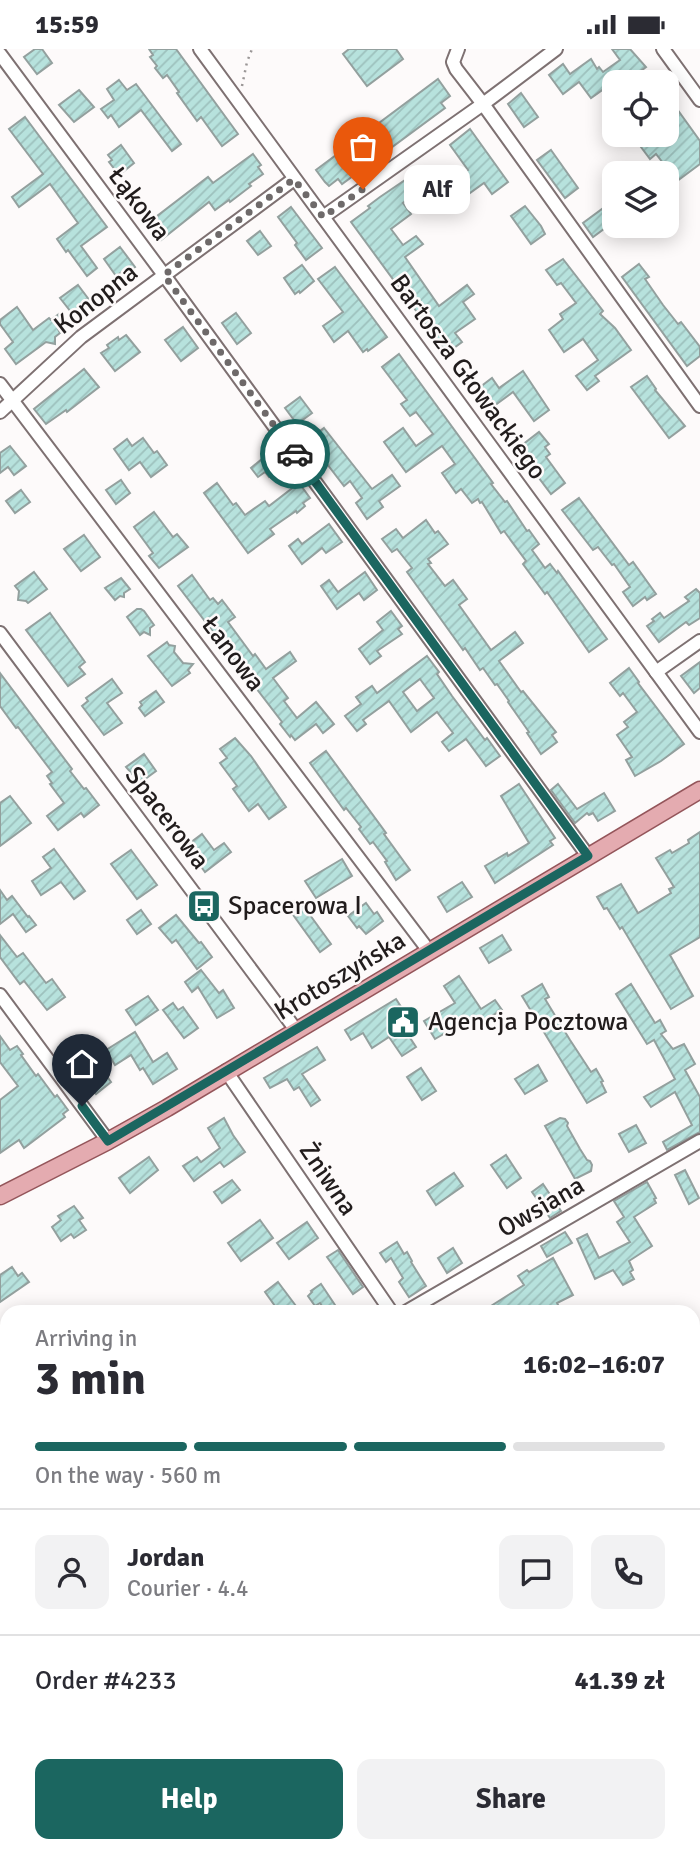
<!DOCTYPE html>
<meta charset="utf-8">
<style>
body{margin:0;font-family:Signika,sans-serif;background:#f2f2f3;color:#2b2b33;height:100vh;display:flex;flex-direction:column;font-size:26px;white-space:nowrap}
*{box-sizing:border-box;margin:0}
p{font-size:23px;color:#7c7c81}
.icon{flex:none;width:38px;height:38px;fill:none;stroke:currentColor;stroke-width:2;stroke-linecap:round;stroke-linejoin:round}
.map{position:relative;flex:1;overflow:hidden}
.side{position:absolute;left:0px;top:1256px;width:700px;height:548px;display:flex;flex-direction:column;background:#fff;border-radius:21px 21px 0 0;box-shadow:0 4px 18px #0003}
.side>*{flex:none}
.tools{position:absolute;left:602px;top:21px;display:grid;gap:14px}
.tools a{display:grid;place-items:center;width:77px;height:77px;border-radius:14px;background:#fff;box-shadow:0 4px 18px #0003;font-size:35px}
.pin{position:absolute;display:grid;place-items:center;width:60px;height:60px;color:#fff;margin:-72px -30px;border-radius:50% 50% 50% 0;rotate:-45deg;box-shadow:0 0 7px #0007}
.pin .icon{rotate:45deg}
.courier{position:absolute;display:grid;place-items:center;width:70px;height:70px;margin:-35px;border:5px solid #1b6660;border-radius:50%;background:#fff;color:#222;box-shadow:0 2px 9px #0007}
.bubble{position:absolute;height:49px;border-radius:14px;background:#fff;box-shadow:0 4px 18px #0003;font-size:23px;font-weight:700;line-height:49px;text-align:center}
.headline em{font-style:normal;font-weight:700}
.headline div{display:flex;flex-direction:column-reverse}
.headline{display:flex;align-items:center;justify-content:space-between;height:119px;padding:0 35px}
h1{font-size:46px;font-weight:700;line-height:52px}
.bar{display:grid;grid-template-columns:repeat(4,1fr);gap:10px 7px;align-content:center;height:84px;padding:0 35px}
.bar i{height:9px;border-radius:5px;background:#e1e1e2}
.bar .current{background:#1b6660}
.bar p{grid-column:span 4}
.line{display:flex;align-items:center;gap:18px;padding:0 35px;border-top:2px solid #e1e1e2}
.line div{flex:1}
.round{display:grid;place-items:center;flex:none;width:74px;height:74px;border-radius:14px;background:#f2f2f3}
.primary-button{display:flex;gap:14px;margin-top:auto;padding:14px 35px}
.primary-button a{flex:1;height:80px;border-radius:14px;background:#1b6660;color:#fff;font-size:28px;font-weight:700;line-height:80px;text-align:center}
.primary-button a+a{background:#f2f2f3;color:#2b2b33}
.status{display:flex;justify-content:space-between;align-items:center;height:49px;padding:0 35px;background:#fff;direction:ltr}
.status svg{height:19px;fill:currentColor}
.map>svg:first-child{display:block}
.building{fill:url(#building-hatch);stroke:#93a09e;stroke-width:2;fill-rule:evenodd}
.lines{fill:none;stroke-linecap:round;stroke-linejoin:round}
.minor-casing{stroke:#7e7172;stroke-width:16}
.major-casing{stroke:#94555a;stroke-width:19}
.path{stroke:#9a9696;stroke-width:2.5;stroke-dasharray:2 5;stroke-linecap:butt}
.minor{stroke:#fff;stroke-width:12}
.major{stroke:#e4abb0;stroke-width:16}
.done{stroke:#6e6a6a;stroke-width:7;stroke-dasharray:0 12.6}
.route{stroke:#1b6660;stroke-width:9}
.labels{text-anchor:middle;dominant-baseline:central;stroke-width:5;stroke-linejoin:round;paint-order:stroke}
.street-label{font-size:26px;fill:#211c1c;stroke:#fdfafa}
.poi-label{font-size:26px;fill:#211c1c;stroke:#fdfafa;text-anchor:start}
</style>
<div class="status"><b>15:59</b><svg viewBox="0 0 49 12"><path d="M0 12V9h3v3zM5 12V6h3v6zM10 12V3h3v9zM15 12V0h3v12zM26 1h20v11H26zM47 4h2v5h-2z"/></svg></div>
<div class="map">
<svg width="700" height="1804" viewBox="0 0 700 1804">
<defs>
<pattern id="building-hatch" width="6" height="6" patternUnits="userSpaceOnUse" patternTransform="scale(1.75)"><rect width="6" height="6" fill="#b7e2dd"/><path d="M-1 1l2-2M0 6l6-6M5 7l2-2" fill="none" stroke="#9dc1bd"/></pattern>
</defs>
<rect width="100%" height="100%" fill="#fdfafa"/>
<g class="building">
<polygon points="35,0 42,0 52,14 37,25 24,8"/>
<polygon points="149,0 176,0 238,85 222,97 201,68 197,72 177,44 179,43 167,26 163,29 155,19 157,17 150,8 153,6"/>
<polygon points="349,0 396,0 403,10 367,37 343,5"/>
<polygon points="612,0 630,0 646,18 626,33 622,27 591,49 579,33 563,45 549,26 563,15 570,25 591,10 597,20 599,18 603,23 620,11"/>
<polygon points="438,30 450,47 441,54 445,59 342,135 338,130 329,137 325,133 316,121"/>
<polygon points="119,31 127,41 136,35 181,95 172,102 141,61 119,78 111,66 108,69 101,60 114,51 107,40"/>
<polygon points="79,41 94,58 74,73 59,56"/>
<polygon points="521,44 538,68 524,78 508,55"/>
<polygon points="667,46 700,92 700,115 677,132 656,105 650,110 638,94 644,90 641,86 667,86"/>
<polygon points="25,68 107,178 81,197 97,219 87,227 68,201 66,203 57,190 78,174 50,135 19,158 12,148 43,125 9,80"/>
<polygon points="470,80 508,133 492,145 484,134 456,154 444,138 468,121 450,96"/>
<polygon points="121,96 134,114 119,126 109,113 112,111 108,106"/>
<polygon points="551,101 578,139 565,149 537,111"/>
<polygon points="253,105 261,116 258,118 263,125 249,135 251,137 230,153 229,151 215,161 209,153 161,191 148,174 208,128 213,134"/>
<polygon points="419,124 427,135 420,140 421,141 403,154 411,165 391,180 403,196 416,187 423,195 405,208 439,257 467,236 474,245 463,253 475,270 455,284 462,293 447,304 351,173 370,159 368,157 380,148 411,127 412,129"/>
<polygon points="525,157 541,177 545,185 531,195 511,167"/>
<polygon points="291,158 322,199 306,211 295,196 297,194 278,168"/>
<polygon points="602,160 612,174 593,188 583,174"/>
<polygon points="260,182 271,197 258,206 247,192"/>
<polygon points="120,198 135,218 124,226 122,223 116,227 104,210"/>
<polygon points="563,210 603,262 600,265 615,279 631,301 595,327 599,332 587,341 576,327 598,311 583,290 564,303 549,281 563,270 560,265 576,254 561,234 557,236 546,221"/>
<polygon points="639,215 649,228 645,230 663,256 678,275 681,273 700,298 700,307 687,317 622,228"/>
<polygon points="302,216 314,232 300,244 299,242 295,245 284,229"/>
<polygon points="335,218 387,288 368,302 367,300 363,303 348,282 334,293 323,277 343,263 318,230"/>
<polygon points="78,236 90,252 71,263 60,249"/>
<polygon points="17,258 33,281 49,269 51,271 59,265 66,274 58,280 60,284 55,288 55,295 46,293 16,315 5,300 13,293 0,275 0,271"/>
<polygon points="236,264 251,284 237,295 222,274"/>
<polygon points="183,278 198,299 181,312 165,291"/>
<polygon points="126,286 140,303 115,322 101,304 109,299 107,296 118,288 119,291"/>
<polygon points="399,305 493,434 491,435 505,453 507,452 527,482 529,481 539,495 532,501 545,519 550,515 557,524 558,522 607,590 589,603 547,543 545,545 523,515 526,512 504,482 501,484 482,453 480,454 478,450 472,454 461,440 456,444 442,424 455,415 442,397 406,423 384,393 403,379 416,397 433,385 416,363 410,367 401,355 407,351 382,318"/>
<polygon points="84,320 99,338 67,363 66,361 46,375 34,360"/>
<polygon points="523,322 549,361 534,372 513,343 494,357 492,355 487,359 477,344 482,340 480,338 492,329 499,339"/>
<polygon points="647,327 656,340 655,341 685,377 669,389 631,338"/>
<polygon points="300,348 312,364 297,375 285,359"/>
<polygon points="324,379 372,440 392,426 400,437 379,452 383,458 367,470 356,454 362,449 350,432 344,437 311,394 319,389 316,385"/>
<polygon points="539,383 549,395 545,398 550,405 546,408 565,434 551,445 539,429 541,427 528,410 526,412 517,400"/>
<polygon points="143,389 154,404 157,402 167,416 151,428 140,413 129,421 114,400 127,390 132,397"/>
<polygon points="10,397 26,417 14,426 8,418 0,424 0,404"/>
<polygon points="274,400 286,416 269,428 265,423 258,428 251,419"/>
<polygon points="121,431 130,444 116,455 106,441"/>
<polygon points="217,434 233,456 236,454 245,466 265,452 269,457 299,434 310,449 303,454 305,457 297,464 296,462 270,480 274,485 248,504 204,444"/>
<polygon points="21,441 30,453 15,464 6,452"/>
<polygon points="579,449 629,516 633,513 656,545 647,551 645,548 633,557 623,543 630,538 614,515 612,516 598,498 593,501 562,461"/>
<polygon points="154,463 173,488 177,485 188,498 159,519 149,507 153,504 134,478"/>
<polygon points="426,471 435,484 438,482 448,495 428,510 431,514 428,515 445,537 453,531 467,550 459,556 491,601 515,583 523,594 499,612 521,643 523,642 556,683 552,686 557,693 541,705 527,684 529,683 508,653 509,652 497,635 495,636 483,619 480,621 465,599 463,601 407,523 412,519 397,500 392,503 382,490 396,480 403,489"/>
<polygon points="329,475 342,493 326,504 322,499 302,515 289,497 298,490 302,495"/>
<polygon points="84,486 100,508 81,522 64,500"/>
<polygon points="34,523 47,540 28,554 26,552 18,551 19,542 15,537"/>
<polygon points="365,523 377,541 364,551 359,544 337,560 321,537 329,531 338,543"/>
<polygon points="192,526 210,551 213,549 218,555 222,551 235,568 228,573 253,607 255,605 266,620 290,603 296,612 273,629 288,649 284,652 297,669 316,653 334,675 323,684 316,675 295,691 291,686 290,688 280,675 282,673 178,537"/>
<polygon points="121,529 130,540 124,544 124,548 120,547 115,551 105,539"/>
<polygon points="696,540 700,544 700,569 689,576 686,573 659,593 647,577 654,572 652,570 660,564 664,569 689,552 685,548"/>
<polygon points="137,560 141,560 144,562 154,576 150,579 150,586 144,583 140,586 127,568"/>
<polygon points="391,562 402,577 398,580 402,585 377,602 381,607 370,615 359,600 383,581 377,573"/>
<polygon points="50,564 85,613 79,618 85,625 68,637 26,581"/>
<polygon points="167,593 169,596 175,597 174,603 183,614 193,615 188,621 190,624 172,637 148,607"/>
<path d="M427 607 439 623 437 625 452 647 485 691 487 689 500 707 486 717 466 690 449 702 442 693 453 684 437 663 411 683 389 652 363 671 366 675 357 682 345 667 361 655 356 648 372 637 377 644ZM420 630 434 649 417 662 403 643Z"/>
<polygon points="700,613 700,639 694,644 681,627"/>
<polygon points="629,619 639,633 638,634 684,695 661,712 635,727 626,711 632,708 617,686 628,678 624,673 637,663 623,644 620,647 610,634"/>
<polygon points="0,624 72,720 70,722 84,740 86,739 99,756 84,768 81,764 58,781 47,767 64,754 50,735 52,734 47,727 52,723 18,678 16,679 0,657"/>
<polygon points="112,630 122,644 107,654 122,674 104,686 82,657 88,652 86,649"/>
<polygon points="156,642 164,653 145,667 139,659 142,656 140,653"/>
<polygon points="235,689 251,707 286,758 269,770 258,755 249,762 233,740 237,737 220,714 227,709 220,700"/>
<polygon points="326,702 386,784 384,785 410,821 396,831 385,813 387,812 373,793 370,795 359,780 361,778 346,759 344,761 310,714"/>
<polygon points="144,705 156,722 141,733 135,724 133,726 126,718"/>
<polygon points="519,735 555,789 550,792 553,796 495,834 485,817 507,804 508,807 529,794 501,747"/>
<polygon points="558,735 577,760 604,744 615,762 598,772 593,764 589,766 587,764 575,774 551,741"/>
<polygon points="10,747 31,774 0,797 0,754"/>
<polygon points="700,783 700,888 670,906 693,947 671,960 622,878 620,880 607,859 604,860 597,848 621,835 638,864 671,844 669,840 674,838 656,809 670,801 672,804 689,794 688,791"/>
<polygon points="202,785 214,801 224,794 231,803 205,823 186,797"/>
<polygon points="54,800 85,842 74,850 61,833 41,846 32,832 51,819 43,808"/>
<polygon points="131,801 157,836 137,850 111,815"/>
<polygon points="342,810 352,827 316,849 305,832"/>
<polygon points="462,833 472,848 447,863 438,848"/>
<polygon points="0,841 7,851 12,847 28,868 29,867 36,876 26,883 13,865 0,875"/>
<polygon points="366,854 374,865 377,863 383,872 366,885 359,877 357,879 348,867"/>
<polygon points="302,855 331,895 320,903 291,863"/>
<polygon points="141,861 151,875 137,885 127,871"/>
<polygon points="176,866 199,894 201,893 212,908 197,920 176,891 172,894 159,879"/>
<polygon points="0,886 17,908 23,904 46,934 52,930 65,948 47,961 24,932 20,935 0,908"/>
<polygon points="502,886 511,901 489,914 480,899"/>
<polygon points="201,921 219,944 223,941 234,959 217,969 198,938 192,943 185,933"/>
<polygon points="459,927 481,960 495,951 502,961 471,979 466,972 435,990 424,972 455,954 444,937"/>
<polygon points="542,935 549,948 545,950 570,991 591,1023 596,1020 603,1032 601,1033 606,1043 587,1054 522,947"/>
<polygon points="631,935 655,974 660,971 666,982 661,985 673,1000 684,995 695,1015 685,1021 700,1048 700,1083 667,1101 663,1093 692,1076 675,1043 651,1058 644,1048 675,1030 654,991 647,995 616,945"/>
<polygon points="148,947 158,961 136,976 126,961"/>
<polygon points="396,950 407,967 399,972 416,998 402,1007 389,988 372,999 363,984 351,991 345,981"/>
<polygon points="173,954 178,961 183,958 198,979 184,989 163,961"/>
<polygon points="135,983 153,1013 167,1004 177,1020 153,1035 143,1019 140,1021 131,1006 115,1016 106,1001"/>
<polygon points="0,987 10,1001 17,997 23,1005 21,1006 36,1027 38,1025 55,1048 57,1046 68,1061 63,1065 65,1068 24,1099 19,1091 0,1104 0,1051 18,1037 0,1013"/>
<polygon points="317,998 325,1011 302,1025 320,1051 311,1057 299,1038 294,1041 287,1030 270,1039 264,1029"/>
<polygon points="538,1016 547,1032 525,1045 515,1030"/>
<polygon points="101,1019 111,1033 96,1045 85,1031"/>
<polygon points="421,1019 436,1042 422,1051 407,1028"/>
<polygon points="224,1069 233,1086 245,1103 224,1118 220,1113 194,1132 183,1117 197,1108 201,1113 220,1099 208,1079"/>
<polygon points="560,1069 565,1070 568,1074 567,1077 580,1100 587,1111 590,1112 592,1116 591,1122 575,1130 545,1077"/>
<polygon points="636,1076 646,1094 629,1103 619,1085"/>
<polygon points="506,1106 521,1129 507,1139 491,1116"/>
<polygon points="149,1108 158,1121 130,1144 119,1129"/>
<polygon points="685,1121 699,1149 689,1155 675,1126"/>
<polygon points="454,1124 463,1137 436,1156 427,1142"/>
<polygon points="232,1131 240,1141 222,1154 214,1143"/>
<polygon points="647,1133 656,1149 654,1150 656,1154 634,1168 652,1197 629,1212 633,1221 630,1223 634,1230 623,1236 613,1221 595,1230 577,1190 587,1185 599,1209 630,1193 617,1173 624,1168 614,1152"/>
<polygon points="543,1135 561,1162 550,1169 532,1143"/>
<polygon points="74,1157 83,1169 79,1171 86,1181 74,1189 71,1185 61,1192 52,1178 61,1171 58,1167"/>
<polygon points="260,1171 273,1189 241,1212 228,1194"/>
<polygon points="307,1173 318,1189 289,1210 277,1194"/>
<polygon points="565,1183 572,1194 547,1208 541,1197"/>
<polygon points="397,1193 404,1205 407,1203 412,1212 411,1213 426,1237 409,1248 399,1233 403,1229 391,1209 386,1213 380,1204"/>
<polygon points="453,1199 462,1214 447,1224 438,1209"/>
<polygon points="338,1201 363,1238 353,1245 327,1208"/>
<polygon points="553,1209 573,1246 557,1254 562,1264 480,1264 524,1236 518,1227 527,1221 529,1223"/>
<polygon points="12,1218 18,1227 22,1224 29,1233 0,1253 0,1226"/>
<polygon points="278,1233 296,1257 287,1264 280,1264 265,1243"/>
<polygon points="321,1235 335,1256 326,1263 320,1254 315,1257 308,1247 312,1243 311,1242"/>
</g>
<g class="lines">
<g class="minor-casing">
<g id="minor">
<polyline points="200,0 700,683"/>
<polyline points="458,0 453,13 456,20 483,55 700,357"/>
<polyline points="663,0 700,51"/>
<polyline points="0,5 164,226 588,807"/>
<polyline points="323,168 483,55 556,0"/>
<polyline points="0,335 429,902"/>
<polyline points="0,363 81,288 294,130"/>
<polyline points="0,584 296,981"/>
<polyline points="656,623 700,592"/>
<polyline points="0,946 108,1092"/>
<polyline points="226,1022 392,1264"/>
<polyline points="404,1264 700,1092"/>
<polyline points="693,1435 700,1431"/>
<polyline points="0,1472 7,1469"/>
<polyline points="672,1797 676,1804"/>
<polyline points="37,1804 46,1797"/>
</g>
</g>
<g class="major-casing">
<polyline id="major" points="0,1147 108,1092 167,1059 700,741"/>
</g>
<polyline class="path" points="242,37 247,13 252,0"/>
<use href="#minor" class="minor"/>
<use href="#major" class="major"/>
</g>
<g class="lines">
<polyline class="done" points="295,405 164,226 294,130 323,168 363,140"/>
<polyline class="route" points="82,1057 108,1092 588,807 295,405"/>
</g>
<defs>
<g id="bus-square" transform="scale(1.75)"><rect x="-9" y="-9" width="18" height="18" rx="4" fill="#1b6660" stroke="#fdfafa"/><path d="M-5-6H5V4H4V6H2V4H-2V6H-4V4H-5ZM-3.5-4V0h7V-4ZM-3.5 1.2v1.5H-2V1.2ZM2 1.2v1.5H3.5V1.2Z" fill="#fff"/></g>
<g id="civic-square" transform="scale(1.75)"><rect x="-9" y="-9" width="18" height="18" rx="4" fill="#1b6660" stroke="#fdfafa"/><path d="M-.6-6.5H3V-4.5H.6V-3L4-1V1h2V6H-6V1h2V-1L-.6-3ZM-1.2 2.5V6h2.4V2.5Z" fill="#fff"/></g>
</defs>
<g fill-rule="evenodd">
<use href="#bus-square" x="204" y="857"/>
<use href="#civic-square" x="403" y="973"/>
</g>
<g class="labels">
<g class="street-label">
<text transform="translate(139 155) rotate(53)">Łąkowa</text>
<text transform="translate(96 250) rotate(-38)">Konopna</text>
<text transform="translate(468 328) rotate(54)">Bartosza Głowackiego</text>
<text transform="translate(233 605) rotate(53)">Łanowa</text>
<text transform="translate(167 769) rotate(53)">Spacerowa</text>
<text transform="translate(340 927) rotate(-31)">Krotoszyńska</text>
<text transform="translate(328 1130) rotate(56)">Żniwna</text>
<text transform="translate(541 1158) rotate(-30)">Owsiana</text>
</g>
<g class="poi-label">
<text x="228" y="857">Spacerowa I</text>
<text x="428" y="973">Agencja Pocztowa</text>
</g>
</g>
</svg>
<div class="tools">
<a><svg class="icon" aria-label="locate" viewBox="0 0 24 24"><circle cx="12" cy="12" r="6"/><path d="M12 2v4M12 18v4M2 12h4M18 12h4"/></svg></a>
<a><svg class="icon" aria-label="layers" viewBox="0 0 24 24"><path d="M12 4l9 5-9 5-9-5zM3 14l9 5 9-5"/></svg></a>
</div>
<div class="pin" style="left:363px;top:140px;background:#ea580c"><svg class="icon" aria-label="bag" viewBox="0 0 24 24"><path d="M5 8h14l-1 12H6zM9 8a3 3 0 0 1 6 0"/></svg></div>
<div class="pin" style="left:82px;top:1057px;background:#1f2937"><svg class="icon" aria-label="home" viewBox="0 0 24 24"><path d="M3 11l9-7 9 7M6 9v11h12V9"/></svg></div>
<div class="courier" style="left:295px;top:405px"><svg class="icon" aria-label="car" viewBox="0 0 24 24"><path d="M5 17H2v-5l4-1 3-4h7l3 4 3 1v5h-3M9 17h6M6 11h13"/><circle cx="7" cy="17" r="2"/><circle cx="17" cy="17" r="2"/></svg></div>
<div class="bubble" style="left:404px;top:116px;width:66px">Alf</div>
<section class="side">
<div class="headline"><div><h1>3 min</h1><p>Arriving in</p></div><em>16:02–16:07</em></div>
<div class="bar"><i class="current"></i><i class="current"></i><i class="current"></i><i></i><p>On the way · 560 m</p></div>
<div class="line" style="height:126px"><a class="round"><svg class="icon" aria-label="person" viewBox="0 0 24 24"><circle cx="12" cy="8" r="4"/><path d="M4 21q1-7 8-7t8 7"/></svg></a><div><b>Jordan</b><p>Courier · 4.4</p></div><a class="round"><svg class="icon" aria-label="chat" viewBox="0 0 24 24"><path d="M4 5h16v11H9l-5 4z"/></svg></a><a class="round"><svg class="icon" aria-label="phone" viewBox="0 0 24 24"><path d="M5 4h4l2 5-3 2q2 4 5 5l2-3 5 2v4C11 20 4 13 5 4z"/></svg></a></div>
<div class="line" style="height:91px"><div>Order #4233</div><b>41.39 zł</b></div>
<div class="primary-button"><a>Help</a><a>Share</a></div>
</section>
</div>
